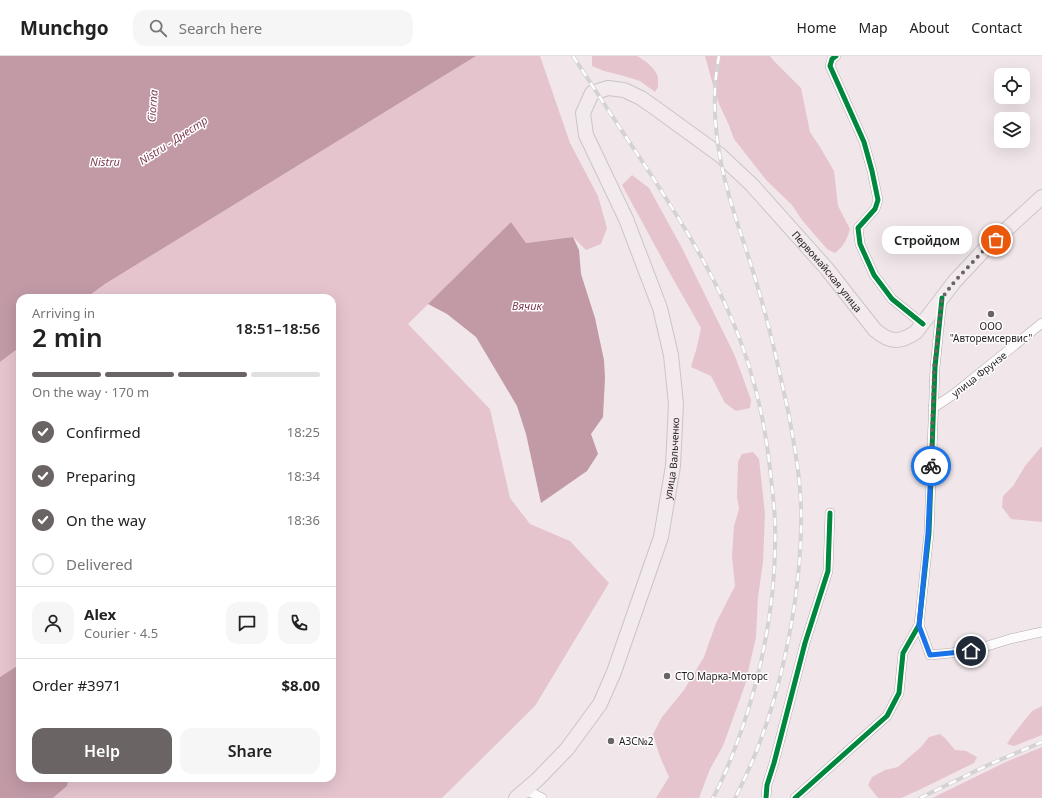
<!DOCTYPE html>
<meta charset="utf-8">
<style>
body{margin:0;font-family:"Noto Sans",sans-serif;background:#f6f6f6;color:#222;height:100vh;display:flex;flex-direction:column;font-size:15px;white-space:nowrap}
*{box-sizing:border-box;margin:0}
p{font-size:13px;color:#767676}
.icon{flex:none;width:22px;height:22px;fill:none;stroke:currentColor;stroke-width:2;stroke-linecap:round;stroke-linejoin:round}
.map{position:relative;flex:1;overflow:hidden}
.panel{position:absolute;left:16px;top:238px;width:320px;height:488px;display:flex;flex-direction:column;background:#fff;border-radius:12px;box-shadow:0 4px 16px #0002}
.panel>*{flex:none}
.buttons{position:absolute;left:994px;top:12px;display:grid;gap:8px}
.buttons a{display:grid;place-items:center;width:36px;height:36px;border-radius:8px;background:#fff;box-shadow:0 4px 16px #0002;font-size:20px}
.pin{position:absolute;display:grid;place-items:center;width:34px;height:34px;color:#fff;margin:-17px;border:2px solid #fff;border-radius:50%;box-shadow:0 1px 4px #0007}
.courier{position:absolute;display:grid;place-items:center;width:40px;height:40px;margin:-20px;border:3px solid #1a73e8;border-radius:50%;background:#fff;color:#222;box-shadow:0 1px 5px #0007}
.bubble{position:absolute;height:28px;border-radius:12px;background:#fff;box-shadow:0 4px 16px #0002;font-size:13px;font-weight:600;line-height:28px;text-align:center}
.head em{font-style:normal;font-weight:600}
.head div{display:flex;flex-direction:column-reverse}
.head{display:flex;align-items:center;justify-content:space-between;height:68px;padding:0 16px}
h1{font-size:26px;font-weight:600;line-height:30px}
.bar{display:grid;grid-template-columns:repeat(4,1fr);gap:6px 4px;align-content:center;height:48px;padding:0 16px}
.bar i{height:5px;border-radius:3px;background:#e0e0e0}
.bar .current{background:#6b6465}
.bar p{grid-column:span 4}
.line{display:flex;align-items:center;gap:10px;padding:0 16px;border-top:1px solid #e0e0e0}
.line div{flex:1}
.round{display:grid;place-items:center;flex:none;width:42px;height:42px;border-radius:12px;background:#f6f6f6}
ol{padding:0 16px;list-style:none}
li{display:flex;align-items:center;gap:12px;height:44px}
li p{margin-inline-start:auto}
li .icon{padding:4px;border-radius:50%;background:#6b6465;color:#fff;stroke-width:4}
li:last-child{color:#767676}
li i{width:22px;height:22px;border:2px solid #e0e0e0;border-radius:50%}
.button{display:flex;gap:8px;margin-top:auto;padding:8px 16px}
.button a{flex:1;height:46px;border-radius:12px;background:#6b6465;color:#fff;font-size:16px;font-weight:600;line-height:46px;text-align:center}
.button a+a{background:#f6f6f6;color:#222}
header{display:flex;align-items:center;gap:24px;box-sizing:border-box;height:56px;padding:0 20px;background:#fff;border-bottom:1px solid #e0e0e0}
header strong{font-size:19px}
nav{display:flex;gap:22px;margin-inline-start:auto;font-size:14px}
.search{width:280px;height:36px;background:#f6f6f6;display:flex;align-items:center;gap:10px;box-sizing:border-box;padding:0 14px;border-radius:12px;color:#767676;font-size:15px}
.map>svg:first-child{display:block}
.green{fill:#e5c4ce}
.water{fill:#c19aa6}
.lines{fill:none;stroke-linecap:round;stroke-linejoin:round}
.minor-casing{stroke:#b2aaac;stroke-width:10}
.primary-casing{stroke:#cac5c6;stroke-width:16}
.minor{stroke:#fdfbfc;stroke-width:9}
.primary{stroke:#f2eaed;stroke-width:14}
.rail-casing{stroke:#d4d2d2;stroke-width:4}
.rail{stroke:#fff;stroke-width:2.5;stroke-dasharray:8;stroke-linecap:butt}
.cycleway-casing{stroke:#fff;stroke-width:8}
.cycleway{stroke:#00873e;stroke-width:5}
.done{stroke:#6b6465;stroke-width:4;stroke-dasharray:0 7.2}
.route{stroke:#1a73e8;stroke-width:5}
.poi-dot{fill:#6b6465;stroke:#fff;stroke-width:1.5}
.labels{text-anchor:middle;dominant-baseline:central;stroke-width:3;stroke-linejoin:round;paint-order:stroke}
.street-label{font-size:10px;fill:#231d1e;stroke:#fff}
.poi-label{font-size:10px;fill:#231d1e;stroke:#fff;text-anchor:start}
.water-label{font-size:11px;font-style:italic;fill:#7e3a52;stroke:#fff}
</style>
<header>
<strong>Munchgo</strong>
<div class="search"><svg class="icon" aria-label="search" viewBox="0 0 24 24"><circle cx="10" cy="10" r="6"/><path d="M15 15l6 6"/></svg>Search here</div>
<nav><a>Home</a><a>Map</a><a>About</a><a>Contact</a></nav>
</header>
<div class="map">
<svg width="1042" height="742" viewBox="0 0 1042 742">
<rect width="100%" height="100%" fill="#f1e7ea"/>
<g class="green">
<polygon points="476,0 540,0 570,87 598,140 607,172 601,188 586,194 573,181 526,187 511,166 408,268 490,353 510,442 530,468 570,485 609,527 535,650 442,742 53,742 67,730 69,722 332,722 332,242 86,242 105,228"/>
<path d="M592 0H637C645 4 655 12 658 21 658 24 658 28 658 31L655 36 640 25 624 20 604 15 592 10Z"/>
<path d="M705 0H770L773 4 801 32 810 76 820 91 834 115 838 150 850 173C847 183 844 190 835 197L827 193 802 164 792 149 767 125 734 83 728 67 720 50 716 40Z"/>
<polygon points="632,119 649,132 682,192 735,300 751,344 750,352 736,355 725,347 711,320 691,311 697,291 701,272 672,221 622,129"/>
<polygon points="20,291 20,608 0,621 0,306"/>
<polygon points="1041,391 1042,391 1042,466 1011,463 1002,451 1003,440 1013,430 1025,410"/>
<polygon points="753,396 759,403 765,458 763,506 758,541 756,581 745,629 723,690 710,713 699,742 656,742 669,721 660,701 653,678 662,661 684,634 704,601 716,567 735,530 732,501 734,470 739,453 737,440 738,406 742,398"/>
<polygon points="1042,650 1042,679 1014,690 1007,688 1012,680 1032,655"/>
<polygon points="940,678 945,682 955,694 966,695 977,701 974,707 919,734 901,742 878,742 868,729 872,721 885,714 898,711 921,691 929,681"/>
<polygon points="1042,691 1042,742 932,742 1008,705"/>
</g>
<g class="water">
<polygon points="0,0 476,0 105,228 86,242 20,242 20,291 0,306"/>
<polygon points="511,166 526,187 573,181 579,194 581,218 595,262 604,304 605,322 603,361 591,378 598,398 587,415 541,447 526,378 517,350 476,281 447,258 428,248"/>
<polygon points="20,608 20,722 69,722 67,730 53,742 0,742 0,621"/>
</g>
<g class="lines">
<g class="minor-casing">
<g id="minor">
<polyline points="836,0 832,3 830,10 864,86 872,115 878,144 875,153 858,172 860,188 874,219 892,243 923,268"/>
<polyline points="933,352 954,338 1042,267"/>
<polyline points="919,569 930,599 971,595 1010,583 1042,576"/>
<polyline points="526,734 542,742"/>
<polyline points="766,742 767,729 774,707 805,587 828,515 830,457"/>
<polyline points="795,742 887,660 899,637 903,597 919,569 929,477 935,311 942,243"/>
</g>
</g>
<g class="primary-casing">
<g id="primary">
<path id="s1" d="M516 742 538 723 567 693 600 648 614 616 661 481 673 410 676 348 671 299 660 252 626 163 586 79 583 57 592 37 608 32 624 34 641 42 658 54 720 99 752 129 827 213 875 274C890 287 900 287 916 276L955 225 984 194 1042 141"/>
</g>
</g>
<use href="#minor" class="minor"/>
<use href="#primary" class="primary"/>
<g class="rail-casing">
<g id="rail">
<path d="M573 0C597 37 621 74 646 111 675 156 704 201 726 250 750 302 764 357 770 413 772 430 774 448 775 465 777 534 765 603 744 667 735 693 726 718 713 742"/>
<path d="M719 0C710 46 716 92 728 136 737 169 749 200 758 232 770 272 779 313 788 355 793 381 798 407 800 434 803 471 800 508 795 545 785 613 767 681 735 742"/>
<polyline points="920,742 988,709 1042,686"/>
</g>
</g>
<use href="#rail" class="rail"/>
<g class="cycleway-casing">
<g id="cycleway">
<polyline points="836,0 832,3 830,10 864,86 872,115 878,144 875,153 858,172 860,188 874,219 892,243 923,268"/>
<polyline points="766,742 767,729 774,707 805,587 828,515 830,457"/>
<polyline points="795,742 887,660 899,637 903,597 919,569 929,477 935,311 942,242"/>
</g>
</g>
<use href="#cycleway" class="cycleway"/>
</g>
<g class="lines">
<polyline class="done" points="931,410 934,311 942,242 955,225 984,194 996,184"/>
<polyline class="route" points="931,410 928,477 919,570 930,599 971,595"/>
</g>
<g class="poi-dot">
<circle cx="991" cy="258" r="4"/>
<circle cx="667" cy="620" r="4"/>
<circle cx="611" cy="685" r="4"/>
</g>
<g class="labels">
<g class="street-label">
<text stroke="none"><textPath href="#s1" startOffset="1076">Первомайская улица</textPath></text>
<text transform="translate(979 318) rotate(-38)">улица Фрунзе</text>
<text stroke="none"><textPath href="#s1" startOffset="384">улица Вальченко</textPath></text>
</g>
<g class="poi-label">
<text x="991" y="270" text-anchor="middle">ООО<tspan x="991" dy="12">"Авторемсервис"</tspan></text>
<text x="675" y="620">СТО Марка-Моторс</text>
<text x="619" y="685">АЗС№2</text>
</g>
<g class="water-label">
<text transform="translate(152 50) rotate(-86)">Ciorna</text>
<text transform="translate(173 84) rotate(-33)">Nistru - Днестр</text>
<text x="105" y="105">Nistru</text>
<text x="527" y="249">Вячик</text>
</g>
</g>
</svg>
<div class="buttons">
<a><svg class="icon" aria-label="locate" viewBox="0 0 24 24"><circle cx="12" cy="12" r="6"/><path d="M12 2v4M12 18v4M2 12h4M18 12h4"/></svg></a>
<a><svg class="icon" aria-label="layers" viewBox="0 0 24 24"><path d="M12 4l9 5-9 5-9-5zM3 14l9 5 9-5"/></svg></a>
</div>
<div class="pin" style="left:996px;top:184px;background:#ea580c"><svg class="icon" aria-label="bag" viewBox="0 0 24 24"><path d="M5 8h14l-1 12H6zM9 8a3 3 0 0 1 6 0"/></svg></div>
<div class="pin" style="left:971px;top:595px;background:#1f2937"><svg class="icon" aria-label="home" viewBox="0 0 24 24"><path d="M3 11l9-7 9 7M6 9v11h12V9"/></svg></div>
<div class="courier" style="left:931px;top:410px"><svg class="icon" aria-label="bike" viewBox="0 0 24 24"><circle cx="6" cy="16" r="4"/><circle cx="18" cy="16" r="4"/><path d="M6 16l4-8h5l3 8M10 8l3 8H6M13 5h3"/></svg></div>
<div class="bubble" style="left:882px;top:170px;width:90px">Стройдом</div>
<section class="panel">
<div class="head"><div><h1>2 min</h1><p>Arriving in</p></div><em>18:51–18:56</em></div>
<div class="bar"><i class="current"></i><i class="current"></i><i class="current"></i><i></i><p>On the way · 170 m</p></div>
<ol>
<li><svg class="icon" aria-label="check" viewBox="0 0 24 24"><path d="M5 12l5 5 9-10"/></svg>Confirmed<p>18:25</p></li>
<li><svg class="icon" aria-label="check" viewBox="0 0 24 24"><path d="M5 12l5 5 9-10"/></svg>Preparing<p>18:34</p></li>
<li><svg class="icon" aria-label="check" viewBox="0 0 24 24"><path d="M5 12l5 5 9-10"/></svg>On the way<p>18:36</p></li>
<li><i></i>Delivered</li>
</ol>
<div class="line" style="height:72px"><a class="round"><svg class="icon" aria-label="person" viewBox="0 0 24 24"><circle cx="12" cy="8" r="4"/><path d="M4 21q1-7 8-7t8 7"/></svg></a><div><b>Alex</b><p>Courier · 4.5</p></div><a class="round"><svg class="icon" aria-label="chat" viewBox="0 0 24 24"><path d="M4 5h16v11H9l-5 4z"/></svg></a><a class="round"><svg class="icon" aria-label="phone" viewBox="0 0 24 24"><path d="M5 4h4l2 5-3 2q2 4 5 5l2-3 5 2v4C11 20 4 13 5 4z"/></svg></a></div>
<div class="line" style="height:52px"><div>Order #3971</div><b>$8.00</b></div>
<div class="button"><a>Help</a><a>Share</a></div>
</section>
</div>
